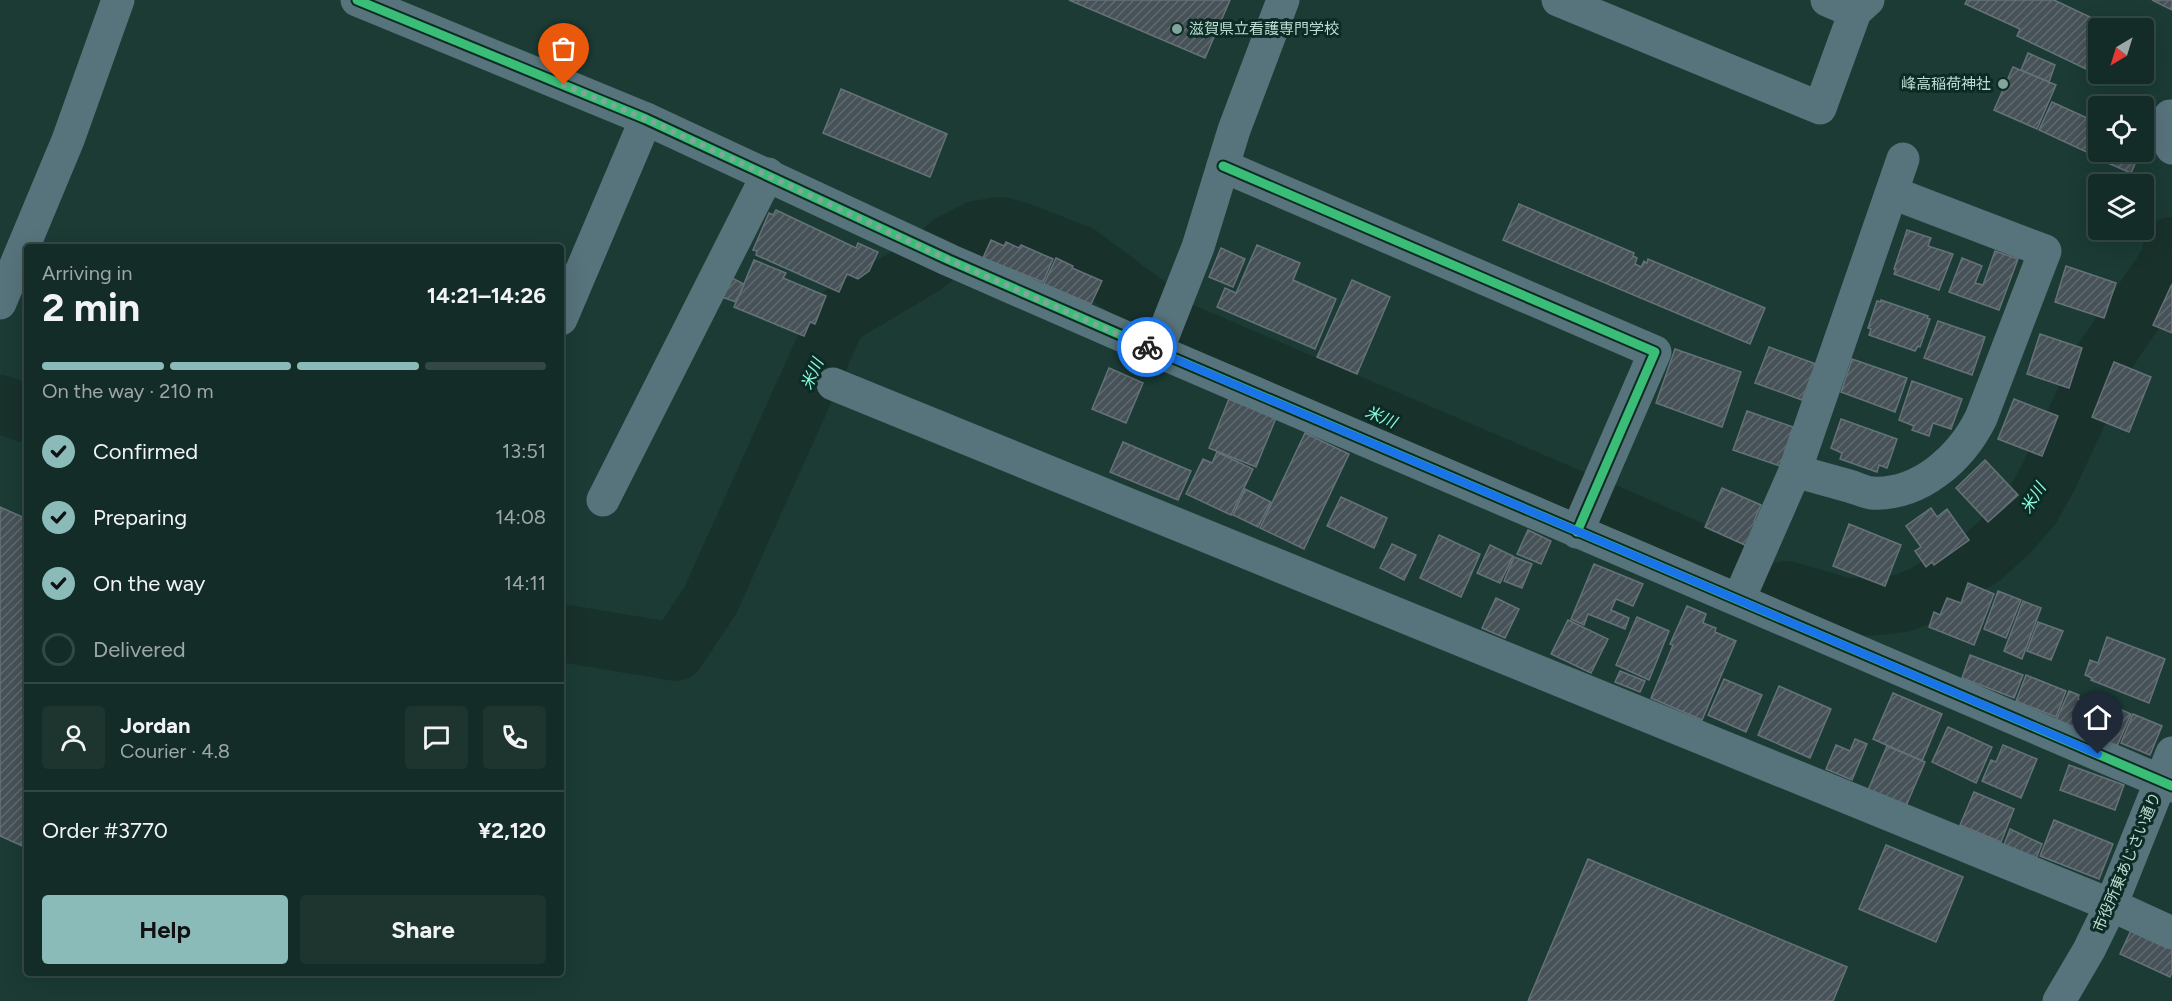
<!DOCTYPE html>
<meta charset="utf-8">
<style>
body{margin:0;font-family:Figtree,"Noto Sans JP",sans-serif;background:#1d342f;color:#f1f3f6;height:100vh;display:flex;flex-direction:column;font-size:22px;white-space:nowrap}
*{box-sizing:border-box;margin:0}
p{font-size:20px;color:#9da7a7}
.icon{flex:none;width:33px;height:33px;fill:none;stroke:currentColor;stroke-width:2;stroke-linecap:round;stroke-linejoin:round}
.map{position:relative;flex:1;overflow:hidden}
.side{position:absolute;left:24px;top:244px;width:540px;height:732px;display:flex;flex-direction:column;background:#142c27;border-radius:6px;box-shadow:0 6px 24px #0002,0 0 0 2px #334844}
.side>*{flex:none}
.needle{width:39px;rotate:218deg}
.buttons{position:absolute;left:2088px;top:18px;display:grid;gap:12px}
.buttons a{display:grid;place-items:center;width:66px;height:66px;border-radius:6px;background:#142c27;box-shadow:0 6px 24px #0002,0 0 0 2px #334844;font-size:30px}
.pin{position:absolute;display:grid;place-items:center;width:51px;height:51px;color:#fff;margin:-62px -26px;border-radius:50% 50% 50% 0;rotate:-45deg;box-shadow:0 0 6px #0007}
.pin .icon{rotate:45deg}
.courier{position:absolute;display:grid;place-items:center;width:60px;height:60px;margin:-30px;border:4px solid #1a73e8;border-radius:50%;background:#fff;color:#222;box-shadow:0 2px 8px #0007}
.head em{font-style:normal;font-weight:700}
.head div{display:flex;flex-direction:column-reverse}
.head{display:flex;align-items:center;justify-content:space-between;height:102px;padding:0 18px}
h1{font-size:39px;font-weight:700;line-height:45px}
.bar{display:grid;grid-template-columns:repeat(4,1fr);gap:9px 6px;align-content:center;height:72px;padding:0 18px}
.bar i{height:8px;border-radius:4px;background:#334844}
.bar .on{background:#8bbbb9}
.bar p{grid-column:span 4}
.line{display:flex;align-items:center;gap:15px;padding:0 18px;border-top:2px solid #334844}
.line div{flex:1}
.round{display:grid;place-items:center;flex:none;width:63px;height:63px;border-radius:6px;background:#1d342f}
ol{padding:0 18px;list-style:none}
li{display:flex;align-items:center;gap:18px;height:66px}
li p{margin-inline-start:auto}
li .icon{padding:6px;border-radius:50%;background:#8bbbb9;color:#111;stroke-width:4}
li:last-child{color:#9da7a7}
li i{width:33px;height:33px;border:3px solid #334844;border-radius:50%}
.primary-button{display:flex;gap:12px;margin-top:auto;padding:12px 18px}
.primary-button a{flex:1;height:69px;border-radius:6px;background:#8bbbb9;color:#111;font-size:24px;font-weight:700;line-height:69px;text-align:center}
.primary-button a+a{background:#1d342f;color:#f1f3f6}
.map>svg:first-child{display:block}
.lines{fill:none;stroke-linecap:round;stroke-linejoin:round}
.river{stroke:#19312b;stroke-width:58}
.building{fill:url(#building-hatch);stroke:#667279;stroke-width:1.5}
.minor{stroke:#57737b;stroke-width:33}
.cycleway-casing{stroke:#0c2b24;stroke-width:13}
.cycleway{stroke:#3abd76;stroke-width:9}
.done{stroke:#83a49b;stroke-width:6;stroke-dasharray:0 10.8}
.route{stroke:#1a73e8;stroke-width:8}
.poi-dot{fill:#83a49b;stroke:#0c2b24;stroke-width:2}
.labels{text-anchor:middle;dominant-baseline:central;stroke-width:6;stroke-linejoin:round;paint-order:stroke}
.poi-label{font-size:15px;fill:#bbddd3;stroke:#0c2b24;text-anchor:start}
.street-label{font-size:15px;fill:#bbddd3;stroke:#0c2b24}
.water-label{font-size:16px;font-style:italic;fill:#8cfde2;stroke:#0c2b24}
</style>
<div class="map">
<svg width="2172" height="1001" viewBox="0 0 2172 1001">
<defs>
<pattern id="building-hatch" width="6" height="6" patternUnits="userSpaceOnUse" patternTransform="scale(1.5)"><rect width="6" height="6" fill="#465258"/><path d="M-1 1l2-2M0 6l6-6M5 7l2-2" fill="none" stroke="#5f6a6f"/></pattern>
</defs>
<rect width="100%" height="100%" fill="#1b3b34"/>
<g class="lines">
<g class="river">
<polyline points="1185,333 1578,501"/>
<polyline points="0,404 27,414"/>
<polyline points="1603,511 1726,565"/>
<polyline points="1786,590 1846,607 1880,606 1903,603 1923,595 1983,557 2008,534 2032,507 2049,476 2105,356 2171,259 2172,246"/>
<polyline points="561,633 676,652 710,601 838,317 924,266 951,243 976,230 1001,226 1019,231 1079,254 1153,309"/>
</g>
</g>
<g class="building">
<polygon points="1069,0 1230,0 1205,58"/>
<polygon points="1967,0 2054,0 2107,25 2105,28 2098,28 2098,43 2086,69 2017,36 2020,29 1965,4"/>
<polygon points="2152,0 2172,0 2172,10"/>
<polygon points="2028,53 2055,65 2049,82 2021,70"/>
<polygon points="2013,67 2056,85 2037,129 1994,110"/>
<polygon points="841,89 947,134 930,177 823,133"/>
<polygon points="2052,102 2098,123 2098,152 2110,152 2106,161 2039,130"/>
<polygon points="2113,152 2126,152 2138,157 2131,173 2108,163"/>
<polygon points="1519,204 1634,253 1633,256 1637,258 1635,264 1641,267 1644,261 1647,263 1648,259 1765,308 1750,344 1503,240"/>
<polygon points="776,210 856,248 858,243 878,252 869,271 858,279 847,274 839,292 756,255 757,251 753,250 769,213 773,215"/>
<polygon points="1907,230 1931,238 1928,246 1953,254 1939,290 1894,274 1896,269 1894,269"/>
<polygon points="991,240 1004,246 1006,242 1019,248 1021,245 1053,259 1043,282 983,258"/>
<polygon points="1257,245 1300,263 1293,280 1336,299 1315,349 1217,307 1225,288 1236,293"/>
<polygon points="1221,248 1245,259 1233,287 1209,277"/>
<polygon points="1995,251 2018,259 1999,310 1949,292 1962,258 1982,266 1975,283 1983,285"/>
<polygon points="1056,258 1073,266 1072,268 1102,281 1091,304 1044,284"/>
<polygon points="754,260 786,273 783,278 826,296 815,324 810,322 804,336 734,307"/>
<polygon points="2066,266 2116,283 2104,318 2055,302"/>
<polygon points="730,277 744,284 736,302 722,297"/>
<polygon points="1352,280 1390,297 1357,374 1317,357"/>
<polygon points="2172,284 2172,333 2153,325"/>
<polygon points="1881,300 1928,316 1927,318 1930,319 1920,347 1918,346 1915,351 1869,335 1871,329 1868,328 1877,301 1881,302"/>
<polygon points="1938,321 1985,337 1972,375 1924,358"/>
<polygon points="2040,334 2082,348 2069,388 2027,374"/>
<polygon points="1769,347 1816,364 1802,400 1755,383"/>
<polygon points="1675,349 1741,372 1722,427 1656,403"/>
<polygon points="1852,359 1907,378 1895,412 1841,392"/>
<polygon points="2114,362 2151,377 2129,432 2092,417"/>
<polygon points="1109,368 1143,383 1126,423 1092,409"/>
<polygon points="1912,381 1962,399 1951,429 1933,423 1929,436 1912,430 1914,426 1899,420"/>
<polygon points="1229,399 1276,418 1256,467 1209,448"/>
<polygon points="2014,399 2058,416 2042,456 1998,439"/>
<polygon points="1747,411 1793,427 1780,466 1733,450"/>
<polygon points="1841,419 1897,439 1887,468 1879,465 1877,472 1840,459 1842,453 1831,448"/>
<polygon points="1305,433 1349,454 1304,549 1260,528"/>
<polygon points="1123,442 1191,471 1178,500 1110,472"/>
<polygon points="1217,452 1253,469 1231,515 1186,494 1203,459 1212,463"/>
<polygon points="1985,460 2018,495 1988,522 1956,488"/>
<polygon points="1722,488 1761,505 1754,521 1757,522 1747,546 1705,527"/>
<polygon points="1245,489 1271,502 1258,527 1233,515"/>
<polygon points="1341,497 1387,518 1374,548 1327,526"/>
<polygon points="0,507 27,519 27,848 0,836"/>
<polygon points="1931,508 1937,517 1947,509 1969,540 1934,565 1932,562 1926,567 1915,551 1921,547 1906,526"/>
<polygon points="1849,524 1901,545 1885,586 1833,566"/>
<polygon points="1528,530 1551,541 1541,564 1517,554"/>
<polygon points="1439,535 1480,554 1461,597 1420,578"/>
<polygon points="1392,544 1416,555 1404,580 1380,568"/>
<polygon points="1490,545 1513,556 1500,583 1477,573"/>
<polygon points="1514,557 1532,564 1522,588 1504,581"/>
<polygon points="1594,564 1643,584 1633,606 1616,599 1611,610 1629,618 1625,629 1588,614 1584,625 1571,619"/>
<polygon points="1968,583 1994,594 1974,645 1929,627 1934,612 1940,615 1947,598 1961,603"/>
<polygon points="1998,591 2021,600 2006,638 1984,629"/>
<polygon points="1496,598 1519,609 1505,638 1482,628"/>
<polygon points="2023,601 2041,608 2022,659 2004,651"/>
<polygon points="1687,606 1706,614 1703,623 1716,628 1715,632 1736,641 1702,720 1651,698 1673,645 1670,644"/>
<polygon points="1637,617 1669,631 1649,680 1616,665"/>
<polygon points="1568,620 1608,639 1591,673 1551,654"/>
<polygon points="2038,622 2063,631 2051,660 2027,651"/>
<polygon points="2107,637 2165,659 2149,703 2091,680 2092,678 2085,675 2090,660 2098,663"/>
<polygon points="1970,655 2023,675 2014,698 1962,678"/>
<polygon points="1620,671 1645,681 1640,692 1615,682"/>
<polygon points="2026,675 2066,691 2056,717 2016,701"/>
<polygon points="1724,679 1762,695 1746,732 1708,715"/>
<polygon points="1779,686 1831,709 1810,758 1758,735"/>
<polygon points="2069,691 2079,695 2078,699 2098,708 2101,700 2131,714 2117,746 2056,721"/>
<polygon points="1893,693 1942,714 1922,761 1873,739"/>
<polygon points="2133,714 2162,726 2150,755 2121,743"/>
<polygon points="1948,727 1992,747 1976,783 1932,762"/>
<polygon points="1855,739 1867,744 1852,780 1826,769 1836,745 1850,751"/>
<polygon points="2003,745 2037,759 2021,798 1982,781 1991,760 1996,762"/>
<polygon points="1887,746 1925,762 1906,806 1868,790"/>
<polygon points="2069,765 2124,785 2115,810 2060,790"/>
<polygon points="1974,792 2014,809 2001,842 1960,825"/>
<polygon points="2054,820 2113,844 2099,879 2040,856"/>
<polygon points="2010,829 2042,844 2035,861 2003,847"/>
<polygon points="1886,845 1963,877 1936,942 1859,909"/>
<polygon points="1588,859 1847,967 1833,1001 1528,1001"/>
<polygon points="2134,924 2172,941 2172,972 2170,977 2120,954"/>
</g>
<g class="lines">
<g class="minor">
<polyline points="357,0 646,119 949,260 1157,351 2172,786"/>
<polyline points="1558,0 1820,108 1855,12 1868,0"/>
<polyline points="1827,0 1855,12"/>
<polyline points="2170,116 2167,138 2172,148"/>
<polyline points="1223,166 1655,352 1577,532"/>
<polyline points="0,303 68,140 118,0"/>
<polyline points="561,319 646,119"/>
<polyline points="1157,351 1198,247 1234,130 1283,0"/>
<polyline points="833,384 2111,905 2172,933"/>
<path d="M1795 471C1813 476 1831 481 1849 486 1856 488 1864 492 1871 493 1920 496 1961 458 1981 418L2045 251 1893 193"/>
<polyline points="603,500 768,174"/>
<polyline points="1739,599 1795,471 1903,159"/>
<polyline points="2059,1001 2089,950 2111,905 2172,753"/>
</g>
<g class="cycleway-casing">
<g id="cycleway">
<polyline points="357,0 646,119 949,260 1157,351 2172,786"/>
<polyline points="1223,166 1655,352 1577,532"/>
</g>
</g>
<use href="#cycleway" class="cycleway"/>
</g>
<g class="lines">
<polyline class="done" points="564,85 646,119 949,260 1147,347"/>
<polyline class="route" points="1147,347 2098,754"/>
</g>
<g class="poi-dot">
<circle cx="1177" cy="29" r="6"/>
<circle cx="2003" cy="84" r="6"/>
</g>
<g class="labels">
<g class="poi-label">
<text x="1189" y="29">滋賀県立看護専門学校</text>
<text x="1991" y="84" text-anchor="end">峰高稲荷神社</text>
</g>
<g class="street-label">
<text transform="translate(2127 862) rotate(-67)">市役所東あじさい通り</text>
</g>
<g class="water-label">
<text transform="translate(812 374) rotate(-66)">米川</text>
<text transform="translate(1381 417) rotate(23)">米川</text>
<text transform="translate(2033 498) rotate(-58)">米川</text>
</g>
</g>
</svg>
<div class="buttons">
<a><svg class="needle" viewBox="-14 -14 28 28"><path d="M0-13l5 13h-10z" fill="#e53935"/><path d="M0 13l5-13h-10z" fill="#9da7a7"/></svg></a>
<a><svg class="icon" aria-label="locate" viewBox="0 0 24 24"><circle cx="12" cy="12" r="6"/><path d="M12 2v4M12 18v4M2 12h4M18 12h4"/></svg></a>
<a><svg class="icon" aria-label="layers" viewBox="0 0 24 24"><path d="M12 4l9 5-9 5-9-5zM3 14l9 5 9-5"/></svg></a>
</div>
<div class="pin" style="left:564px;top:85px;background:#ea580c"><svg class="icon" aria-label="bag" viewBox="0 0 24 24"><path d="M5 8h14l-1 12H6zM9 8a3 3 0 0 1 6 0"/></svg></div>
<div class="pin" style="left:2098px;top:754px;background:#1f2937"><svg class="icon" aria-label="home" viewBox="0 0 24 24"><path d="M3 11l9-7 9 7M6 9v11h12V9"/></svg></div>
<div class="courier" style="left:1147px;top:347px"><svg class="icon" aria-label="bike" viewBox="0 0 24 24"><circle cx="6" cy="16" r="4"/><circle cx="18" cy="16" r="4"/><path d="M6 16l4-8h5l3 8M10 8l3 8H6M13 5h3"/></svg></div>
<section class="side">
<div class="head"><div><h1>2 min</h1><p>Arriving in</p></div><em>14:21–14:26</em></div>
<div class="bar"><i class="on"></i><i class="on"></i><i class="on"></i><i></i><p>On the way · 210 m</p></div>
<ol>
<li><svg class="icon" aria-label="check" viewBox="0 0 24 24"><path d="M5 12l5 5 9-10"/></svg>Confirmed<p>13:51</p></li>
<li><svg class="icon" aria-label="check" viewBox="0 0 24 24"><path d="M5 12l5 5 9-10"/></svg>Preparing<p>14:08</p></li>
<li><svg class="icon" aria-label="check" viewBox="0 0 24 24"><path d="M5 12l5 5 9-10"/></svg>On the way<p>14:11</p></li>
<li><i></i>Delivered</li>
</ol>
<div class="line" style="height:108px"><a class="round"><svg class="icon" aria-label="person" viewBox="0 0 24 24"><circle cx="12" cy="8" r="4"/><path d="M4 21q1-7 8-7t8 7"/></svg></a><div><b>Jordan</b><p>Courier · 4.8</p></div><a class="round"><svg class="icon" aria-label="chat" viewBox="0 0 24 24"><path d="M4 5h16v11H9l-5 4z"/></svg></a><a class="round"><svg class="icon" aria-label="phone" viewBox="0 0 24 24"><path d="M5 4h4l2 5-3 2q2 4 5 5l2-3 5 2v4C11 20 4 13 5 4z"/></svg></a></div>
<div class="line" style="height:78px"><div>Order #3770</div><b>¥2,120</b></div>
<div class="primary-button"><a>Help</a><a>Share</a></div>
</section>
</div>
